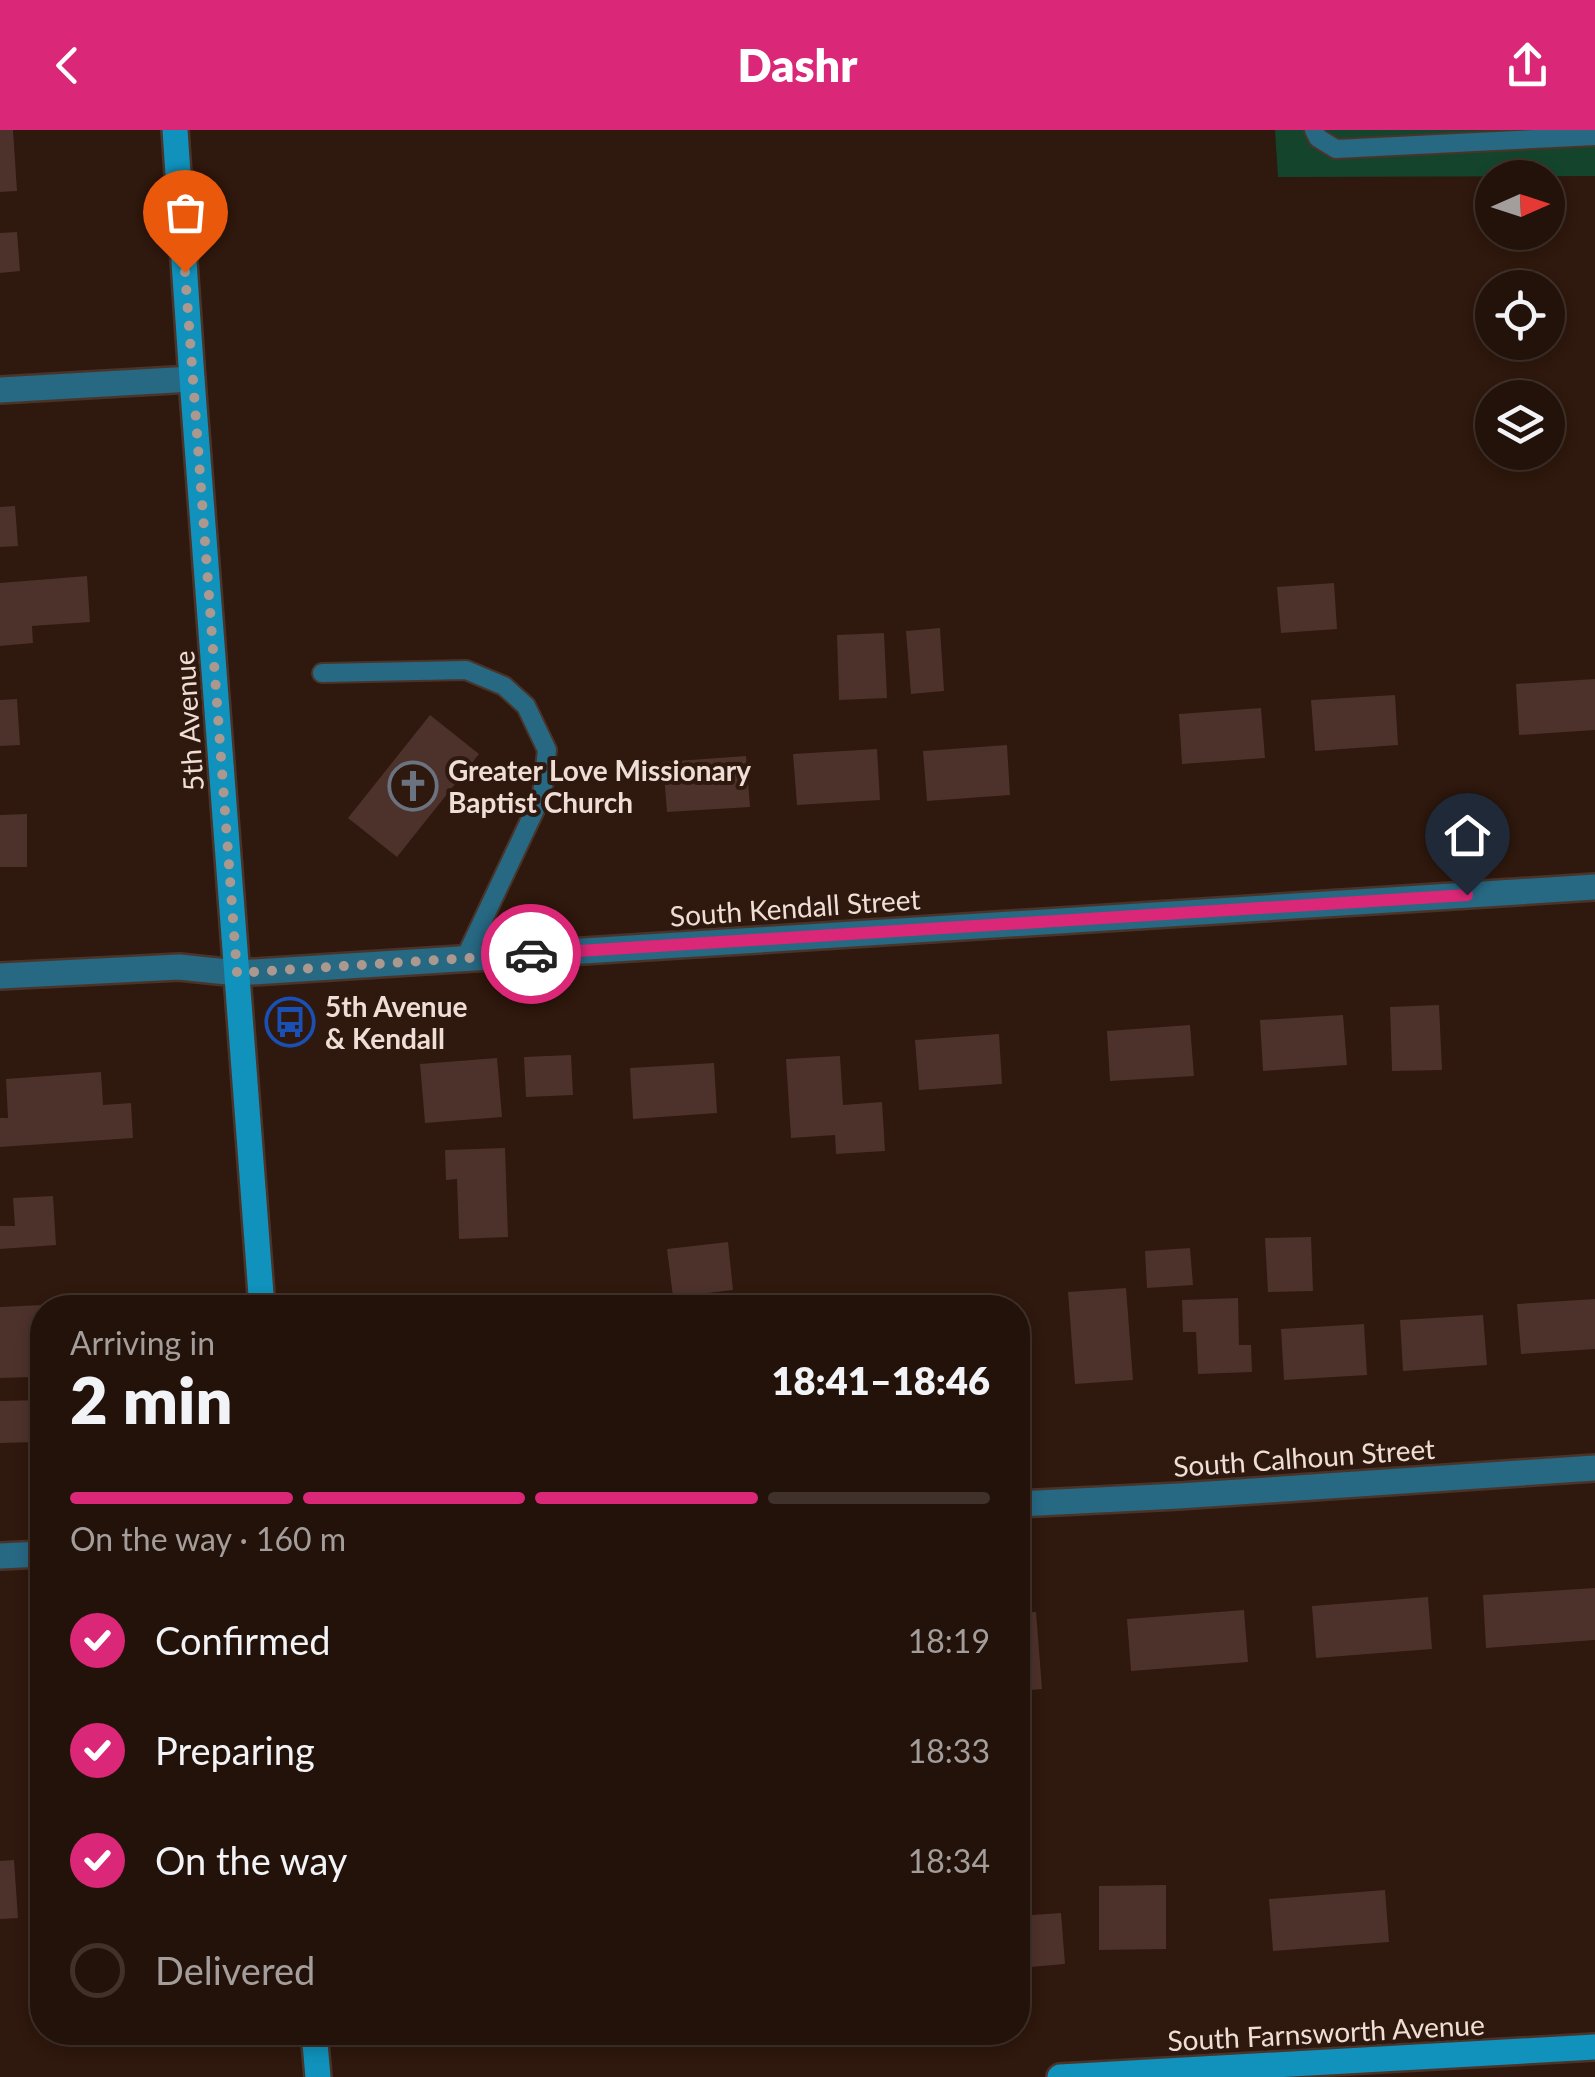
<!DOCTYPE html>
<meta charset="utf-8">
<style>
body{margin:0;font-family:Lato,sans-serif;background:#2f2018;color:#f1f3f6;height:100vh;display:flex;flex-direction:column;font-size:38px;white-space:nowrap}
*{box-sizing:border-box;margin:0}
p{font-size:32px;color:#a39e9c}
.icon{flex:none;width:55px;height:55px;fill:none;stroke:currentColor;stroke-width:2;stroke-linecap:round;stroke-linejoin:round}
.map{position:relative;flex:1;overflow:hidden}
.drawer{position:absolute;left:30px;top:1165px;width:1000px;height:750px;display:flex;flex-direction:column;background:#23120a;border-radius:40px;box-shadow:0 5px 15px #0003,0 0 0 2px #40322b}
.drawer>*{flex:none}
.needle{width:65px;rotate:87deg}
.tools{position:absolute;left:1475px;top:30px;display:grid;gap:20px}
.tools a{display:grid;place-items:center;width:90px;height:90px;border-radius:50%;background:#23120a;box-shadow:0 5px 15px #0003,0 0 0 2px #40322b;font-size:50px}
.pin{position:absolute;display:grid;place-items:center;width:85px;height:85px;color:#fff;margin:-102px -42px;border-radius:50% 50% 50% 0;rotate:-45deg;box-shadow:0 0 10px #0007}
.pin .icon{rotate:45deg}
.courier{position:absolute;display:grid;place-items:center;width:100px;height:100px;margin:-50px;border:8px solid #db2777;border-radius:50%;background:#fff;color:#222;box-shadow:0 2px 12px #0007}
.headline em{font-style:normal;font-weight:800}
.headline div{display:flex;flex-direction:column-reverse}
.headline{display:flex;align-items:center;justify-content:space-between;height:170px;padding:0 40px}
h1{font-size:65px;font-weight:800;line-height:75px}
.bar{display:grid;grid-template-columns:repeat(4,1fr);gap:15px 10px;align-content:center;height:120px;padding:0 40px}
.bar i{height:12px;border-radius:8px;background:#40322b}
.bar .current{background:#db2777}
.bar p{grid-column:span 4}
ol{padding:0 40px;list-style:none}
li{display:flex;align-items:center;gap:30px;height:110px}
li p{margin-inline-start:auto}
li .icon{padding:10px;border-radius:50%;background:#db2777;color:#fff;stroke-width:4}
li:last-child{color:#a39e9c}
li i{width:55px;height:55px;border:5px solid #40322b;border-radius:50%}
header{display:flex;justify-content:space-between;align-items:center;height:130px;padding:0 40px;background:#db2777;color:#fff;font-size:45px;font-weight:800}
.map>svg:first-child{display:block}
.green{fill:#14452c}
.building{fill:#4d312b}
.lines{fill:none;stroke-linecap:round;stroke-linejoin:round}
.lane-casing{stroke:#4a3429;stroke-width:22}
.street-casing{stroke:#4a3429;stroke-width:30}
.secondary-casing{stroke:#4a3429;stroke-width:30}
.lane{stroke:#276883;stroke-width:18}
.street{stroke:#276883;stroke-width:25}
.secondary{stroke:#1092bc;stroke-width:25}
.done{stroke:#ab9990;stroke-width:10;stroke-dasharray:0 18}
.route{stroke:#db2777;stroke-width:12}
.labels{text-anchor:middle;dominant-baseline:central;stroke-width:8;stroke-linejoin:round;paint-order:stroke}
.street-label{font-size:28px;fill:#eeded6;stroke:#2f180d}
.poi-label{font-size:28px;font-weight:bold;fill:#eeded6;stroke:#2f180d;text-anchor:start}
</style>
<header><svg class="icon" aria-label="back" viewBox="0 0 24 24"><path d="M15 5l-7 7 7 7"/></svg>Dashr<svg class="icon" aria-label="share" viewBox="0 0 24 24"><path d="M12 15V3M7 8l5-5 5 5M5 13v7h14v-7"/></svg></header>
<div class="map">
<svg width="1595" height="1947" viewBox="0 0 1595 1947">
<rect width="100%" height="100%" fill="#2f180d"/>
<polygon class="green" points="1275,0 1595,0 1595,46 1278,47"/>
<g class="building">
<polygon points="0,0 13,0 17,61 0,62"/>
<polygon points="17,102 20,141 0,143 0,103"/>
<polygon points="15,376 18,416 0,417 0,377"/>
<polygon points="87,446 90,492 32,496 33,513 0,516 0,453"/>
<polygon points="1334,453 1337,499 1281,503 1277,457"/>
<polygon points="940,498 944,561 911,564 906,501"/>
<polygon points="884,503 887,568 839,570 837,505"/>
<polygon points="1595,549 1595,600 1519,605 1516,554"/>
<polygon points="1395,565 1398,615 1315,621 1311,570"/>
<polygon points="17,569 20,615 0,616 0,570"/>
<polygon points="1261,578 1265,628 1182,634 1179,584"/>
<polygon points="430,585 479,624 397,727 348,688"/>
<polygon points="1007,615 1010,665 927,671 923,621"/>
<polygon points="877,619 880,670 797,675 793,624"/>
<polygon points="746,626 750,677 667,682 663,632"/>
<polygon points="27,684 27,737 0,737 0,685"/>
<polygon points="1439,875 1442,940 1392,941 1390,877"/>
<polygon points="1343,885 1347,935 1263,941 1260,890"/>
<polygon points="1190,895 1194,946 1110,951 1107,901"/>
<polygon points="999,904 1002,954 919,960 915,910"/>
<polygon points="571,925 573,965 526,967 524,927"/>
<polygon points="840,926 843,975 882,972 885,1021 836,1024 835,1005 791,1008 786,929"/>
<polygon points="497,928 502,987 425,993 420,934"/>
<polygon points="714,933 717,983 633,989 630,938"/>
<polygon points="101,942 103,975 131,973 133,1008 0,1017 0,988 8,988 6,949"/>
<polygon points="505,1018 508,1107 459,1109 457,1049 446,1050 445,1020"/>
<polygon points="53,1066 56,1115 0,1119 0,1096 15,1096 13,1068"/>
<polygon points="1311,1107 1313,1161 1268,1162 1265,1108"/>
<polygon points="728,1112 733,1160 673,1167 667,1119"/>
<polygon points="1190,1118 1193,1155 1147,1158 1145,1121"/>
<polygon points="1126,1158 1133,1250 1075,1254 1068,1162"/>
<polygon points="1238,1168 1239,1215 1251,1215 1252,1242 1198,1244 1196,1202 1183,1202 1182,1170"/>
<polygon points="1595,1169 1595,1219 1521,1224 1517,1174"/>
<polygon points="42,1175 42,1225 31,1225 31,1247 0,1248 0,1177"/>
<polygon points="1483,1185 1487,1235 1403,1241 1400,1190"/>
<polygon points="1364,1194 1367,1245 1284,1250 1281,1199"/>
<polygon points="42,1270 42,1331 39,1331 38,1312 0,1313 0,1271"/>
<polygon points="1595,1458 1595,1510 1486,1518 1483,1465"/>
<polygon points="1428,1467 1432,1519 1316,1528 1312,1476"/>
<polygon points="1244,1480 1248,1532 1131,1541 1127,1489"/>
<polygon points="1036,1482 1042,1559 1018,1561 1018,1483"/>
<polygon points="14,1730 18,1788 0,1789 0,1731"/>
<polygon points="32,1733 42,1733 42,1799 34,1800"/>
<polygon points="1166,1755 1166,1819 1099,1820 1099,1756"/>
<polygon points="1385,1760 1389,1812 1273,1821 1269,1769"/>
<polygon points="1061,1783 1065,1834 1018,1838 1018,1786"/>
</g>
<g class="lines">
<g class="lane-casing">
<g id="lane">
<polyline points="1314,0 1318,8 1336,19 1595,6"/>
<polyline points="322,543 466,540 504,556 526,576 547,620 542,665 465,828"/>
</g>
</g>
<g class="street-casing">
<g id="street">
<polyline points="0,260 192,249"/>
<polyline points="0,846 179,837 237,843 1595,757"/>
<polyline points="1018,1374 1179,1366 1595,1338"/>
<polyline points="0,1426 42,1424"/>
</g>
</g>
<g class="secondary-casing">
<g id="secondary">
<polyline points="175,0 192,249 262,1178"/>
<polyline points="314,1902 318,1947"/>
<polyline points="1060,1947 1595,1917"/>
</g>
</g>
<use href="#lane" class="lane"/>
<use href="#street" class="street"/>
<use href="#secondary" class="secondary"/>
</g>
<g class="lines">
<polyline class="done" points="185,142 237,843 531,824"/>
<polyline class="route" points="531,824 1467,765"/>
</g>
<defs>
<g id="church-ring" transform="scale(2.5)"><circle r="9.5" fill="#2f180d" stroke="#6b7280" stroke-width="1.5"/><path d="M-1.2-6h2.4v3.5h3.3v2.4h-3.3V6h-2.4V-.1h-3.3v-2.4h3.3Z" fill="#6b7280"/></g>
<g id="bus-ring" transform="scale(2.5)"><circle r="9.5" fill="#2f180d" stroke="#1a4fb4" stroke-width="1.5"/><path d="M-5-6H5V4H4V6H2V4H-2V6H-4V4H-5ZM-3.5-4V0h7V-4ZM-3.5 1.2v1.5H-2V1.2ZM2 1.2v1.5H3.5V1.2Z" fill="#1a4fb4"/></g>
</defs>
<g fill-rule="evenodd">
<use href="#church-ring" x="413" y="656"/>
<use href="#bus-ring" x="290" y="892"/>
</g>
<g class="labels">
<g class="street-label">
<text transform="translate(188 591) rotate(-94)">5th Avenue</text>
<text transform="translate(795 777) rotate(-4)">South Kendall Street</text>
<text transform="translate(1304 1327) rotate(-4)">South Calhoun Street</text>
<text transform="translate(1326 1902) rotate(-3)">South Farnsworth Avenue</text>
</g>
<g class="poi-label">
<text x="448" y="640">Greater Love Missionary<tspan x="448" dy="32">Baptist Church</tspan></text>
<text x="325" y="876">5th Avenue<tspan x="325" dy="32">&amp; Kendall</tspan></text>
</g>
</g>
</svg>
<div class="tools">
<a><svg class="needle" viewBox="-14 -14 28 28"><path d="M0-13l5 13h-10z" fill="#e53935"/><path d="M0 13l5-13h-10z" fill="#a39e9c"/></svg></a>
<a><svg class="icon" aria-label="locate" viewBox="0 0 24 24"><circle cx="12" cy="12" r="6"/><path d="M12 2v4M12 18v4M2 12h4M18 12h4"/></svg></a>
<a><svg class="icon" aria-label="layers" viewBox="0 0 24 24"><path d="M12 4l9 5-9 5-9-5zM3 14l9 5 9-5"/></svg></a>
</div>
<div class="pin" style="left:185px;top:142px;background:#ea580c"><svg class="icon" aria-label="bag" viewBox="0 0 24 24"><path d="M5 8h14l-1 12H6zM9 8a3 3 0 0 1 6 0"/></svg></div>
<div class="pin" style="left:1467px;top:765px;background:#1f2937"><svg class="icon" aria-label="home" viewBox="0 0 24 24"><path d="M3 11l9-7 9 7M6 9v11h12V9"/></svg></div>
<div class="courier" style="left:531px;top:824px"><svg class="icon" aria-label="car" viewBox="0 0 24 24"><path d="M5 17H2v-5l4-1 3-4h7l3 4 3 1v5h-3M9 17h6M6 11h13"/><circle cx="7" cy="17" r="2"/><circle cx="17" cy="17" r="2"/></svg></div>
<section class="drawer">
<div class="headline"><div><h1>2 min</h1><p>Arriving in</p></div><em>18:41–18:46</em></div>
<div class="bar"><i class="current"></i><i class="current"></i><i class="current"></i><i></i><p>On the way · 160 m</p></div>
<ol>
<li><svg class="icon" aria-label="check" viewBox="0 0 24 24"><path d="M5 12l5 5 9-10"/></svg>Confirmed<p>18:19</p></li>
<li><svg class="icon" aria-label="check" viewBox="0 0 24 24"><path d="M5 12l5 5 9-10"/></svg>Preparing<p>18:33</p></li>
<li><svg class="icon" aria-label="check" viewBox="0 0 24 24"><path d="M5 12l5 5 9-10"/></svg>On the way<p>18:34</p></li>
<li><i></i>Delivered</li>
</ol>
</section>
</div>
